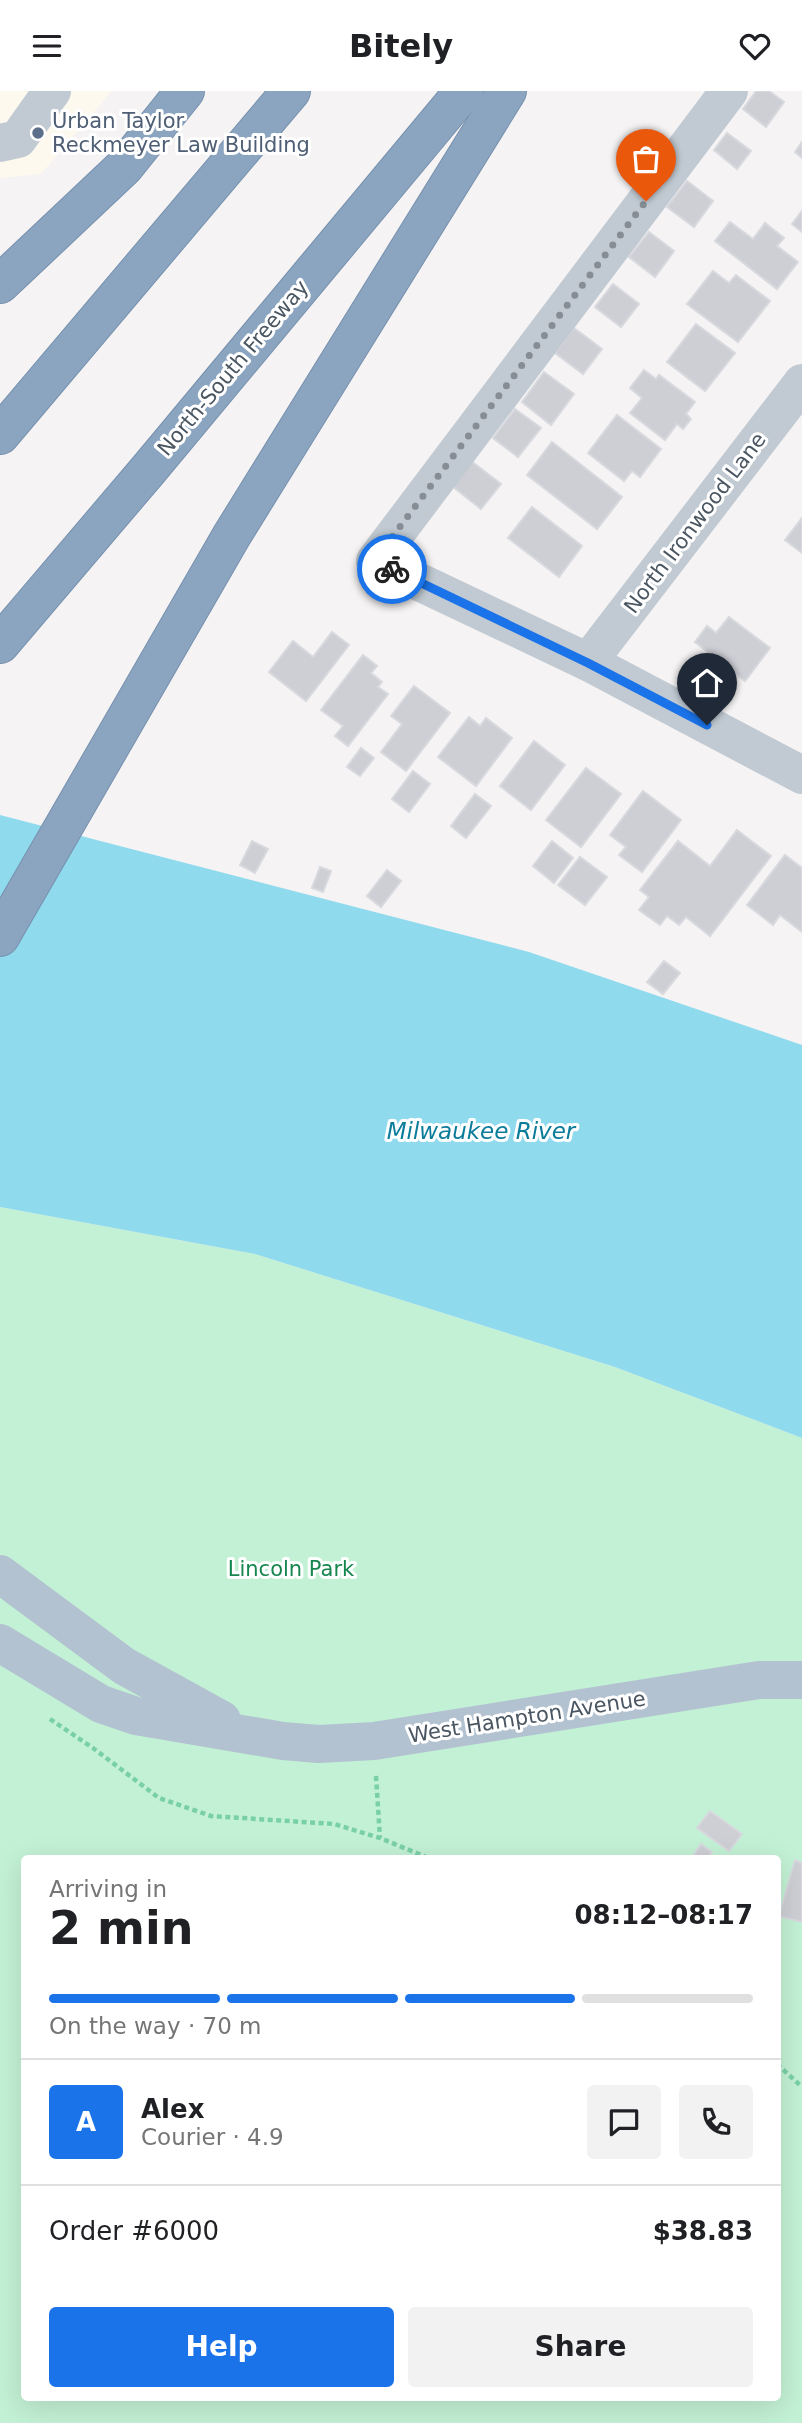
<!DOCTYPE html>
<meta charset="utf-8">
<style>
body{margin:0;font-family:"DejaVu Sans",sans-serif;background:#f2f2f2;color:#202124;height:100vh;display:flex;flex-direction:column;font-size:26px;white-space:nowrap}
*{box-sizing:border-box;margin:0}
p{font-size:23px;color:#757577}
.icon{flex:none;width:38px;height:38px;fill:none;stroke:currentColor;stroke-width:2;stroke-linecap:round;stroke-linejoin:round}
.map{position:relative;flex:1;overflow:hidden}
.sheet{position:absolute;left:21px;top:1764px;width:760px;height:546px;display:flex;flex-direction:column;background:#fff;border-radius:7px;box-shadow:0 7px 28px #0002}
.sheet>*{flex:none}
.pin{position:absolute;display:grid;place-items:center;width:60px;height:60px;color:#fff;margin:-72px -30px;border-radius:50% 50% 50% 0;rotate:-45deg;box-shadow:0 0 7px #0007}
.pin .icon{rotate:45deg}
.courier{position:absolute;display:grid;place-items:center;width:70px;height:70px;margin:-35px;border:5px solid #1a73e8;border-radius:50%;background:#fff;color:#222;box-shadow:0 2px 9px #0007}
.headline em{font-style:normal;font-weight:700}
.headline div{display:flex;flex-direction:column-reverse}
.headline{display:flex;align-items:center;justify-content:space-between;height:119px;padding:0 28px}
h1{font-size:46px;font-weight:700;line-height:52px}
.bar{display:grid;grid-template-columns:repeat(4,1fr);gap:10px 7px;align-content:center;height:84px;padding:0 28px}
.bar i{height:9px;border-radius:5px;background:#e0e0e0}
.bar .on{background:#1a73e8}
.bar p{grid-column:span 4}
.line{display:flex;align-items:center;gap:18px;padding:0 28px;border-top:2px solid #e0e0e0}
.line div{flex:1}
.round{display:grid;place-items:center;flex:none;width:74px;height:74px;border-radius:7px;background:#f2f2f2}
.cta{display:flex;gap:14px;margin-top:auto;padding:14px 28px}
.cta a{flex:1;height:80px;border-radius:7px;background:#1a73e8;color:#fff;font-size:28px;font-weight:700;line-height:80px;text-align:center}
.cta a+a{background:#f2f2f2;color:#202124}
header{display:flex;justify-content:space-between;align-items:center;height:91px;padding:0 28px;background:#fff;font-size:32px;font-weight:700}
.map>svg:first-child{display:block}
.commercial{fill:#fdf9ef}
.green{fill:#c3f1d5;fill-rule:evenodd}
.water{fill:#90daee}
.building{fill:#cdcfd5;stroke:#d7d9de;stroke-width:2}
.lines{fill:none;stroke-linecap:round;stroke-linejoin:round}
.highway-casing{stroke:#7690ad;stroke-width:40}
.path{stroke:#7ad0a6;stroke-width:4.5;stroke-dasharray:5 3.5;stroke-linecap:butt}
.minor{stroke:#c1cad2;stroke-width:38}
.major{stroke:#b3c2d1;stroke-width:38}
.highway{stroke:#8ba5c1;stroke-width:38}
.done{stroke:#868d94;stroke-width:7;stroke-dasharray:0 12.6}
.route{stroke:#1a73e8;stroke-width:9}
.service-dot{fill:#5c6f8a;stroke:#fff;stroke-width:2.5}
.labels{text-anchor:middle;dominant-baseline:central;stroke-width:6;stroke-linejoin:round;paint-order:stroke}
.service-label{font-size:21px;fill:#4e5e75;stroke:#fff;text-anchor:start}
.street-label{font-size:21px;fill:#4a5661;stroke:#fff}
.park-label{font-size:21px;fill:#17864f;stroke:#fff}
.water-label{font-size:23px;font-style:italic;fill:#0c7c9b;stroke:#fff}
</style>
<header><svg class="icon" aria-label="menu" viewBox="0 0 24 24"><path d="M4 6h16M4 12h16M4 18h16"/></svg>Bitely<svg class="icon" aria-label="heart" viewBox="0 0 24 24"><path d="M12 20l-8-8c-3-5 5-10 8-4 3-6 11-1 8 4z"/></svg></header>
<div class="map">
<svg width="802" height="2332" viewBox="0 0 802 2332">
<rect width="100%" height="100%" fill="#f5f3f3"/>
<polygon class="commercial" points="0,0 112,0 41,83 0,87"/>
<path class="green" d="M0 1116 255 1163 615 1276 802 1347V2332H0ZM24 1768H777V2306H24Z"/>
<polygon class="water" points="0,724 529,861 802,954 802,1347 615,1276 255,1163 0,1116"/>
<g class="building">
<polygon points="756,0 769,0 784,11 766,36 743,18"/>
<polygon points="727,42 751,60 737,78 714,59"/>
<polygon points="802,51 802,67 795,61"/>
<polygon points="687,90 713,110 694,136 667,116"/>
<polygon points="802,120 802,141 792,133"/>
<polygon points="730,131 753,148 765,132 784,147 777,155 798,171 777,198 715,150"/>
<polygon points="649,141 674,160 655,186 629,166"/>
<polygon points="713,180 729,192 736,184 770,210 738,251 687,213"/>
<polygon points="613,193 639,213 621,236 595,216"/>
<polygon points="696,233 735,262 705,300 667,271"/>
<polygon points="574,237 602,258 583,283 555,262"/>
<polygon points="644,279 656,288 659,284 695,311 686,323 691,328 683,338 677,333 665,349 630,322 642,307 630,297"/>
<polygon points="544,281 574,303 551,334 522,311"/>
<polygon points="515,318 541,337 518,366 493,347"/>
<polygon points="617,324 661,358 640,386 632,380 624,390 588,362"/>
<polygon points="552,351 622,406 597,438 527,384"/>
<polygon points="471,370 501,393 481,418 452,395"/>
<polygon points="532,416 582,455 559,486 508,447"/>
<polygon points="802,427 802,462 785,449"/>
<polygon points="729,526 770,557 745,590 695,551 707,535 716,542"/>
<polygon points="332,541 349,554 306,610 269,581 293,550 313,566"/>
<polygon points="363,564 377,575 371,582 382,591 378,596 388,603 348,655 335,645 343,635 321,619"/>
<polygon points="414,595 450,622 406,680 381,661 402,633 391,625"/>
<polygon points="469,626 480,635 486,627 512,647 476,695 438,666"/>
<polygon points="534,650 565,674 531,719 500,695"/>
<polygon points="361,657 374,667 360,685 347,676"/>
<polygon points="586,677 621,703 581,756 546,729"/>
<polygon points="413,680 430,693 409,721 392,708"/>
<polygon points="643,700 681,729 642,781 619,764 626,756 610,744"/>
<polygon points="475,703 491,715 466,747 451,735"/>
<polygon points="737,739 771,765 710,845 686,826 679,834 667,825 660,834 639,819 649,806 640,799 678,750 710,775"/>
<polygon points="252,750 268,758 255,782 240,774"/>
<polygon points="552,750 573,767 554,792 533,775"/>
<polygon points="785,764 802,777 802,841 780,824 773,834 747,814"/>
<polygon points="580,766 607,786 585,814 558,794"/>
<polygon points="320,776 331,780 323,801 312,797"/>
<polygon points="387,779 401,790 381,816 367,805"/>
<polygon points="664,870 680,882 663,903 647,891"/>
<polygon points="710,1720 742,1743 729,1760 697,1737"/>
<polygon points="701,1753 712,1761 707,1768 691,1768"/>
<polygon points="795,1769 802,1772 802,1831 779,1825"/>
</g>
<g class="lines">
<g class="highway-casing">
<g id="highway">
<polyline points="0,193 124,76 185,0"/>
<polyline points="0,344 291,0"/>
<polyline points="0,553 149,378 464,0"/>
<polyline points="0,846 232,444 507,0"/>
</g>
</g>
<g class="path">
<polyline points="50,1628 93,1657 159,1707 211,1725 334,1733 380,1747 431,1768"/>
<polyline points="376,1685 380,1747"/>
<polyline points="777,1973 802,1996"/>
</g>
<g class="minor">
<polyline points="729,0 375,470 588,571 802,684"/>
<polyline points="0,52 18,48 52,0"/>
<polyline points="588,571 802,292"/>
</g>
<g class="major">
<polyline points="0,1483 124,1575 222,1629"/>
<polyline points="0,1552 101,1613 136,1625 283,1650 319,1653 374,1650 759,1589 802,1589"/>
</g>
<use href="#highway" class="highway"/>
</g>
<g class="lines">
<polyline class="done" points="392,478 374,470 646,110"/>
<polyline class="route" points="392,478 588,572 707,634"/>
</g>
<circle class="service-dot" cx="38" cy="42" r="7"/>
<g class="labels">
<g class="service-label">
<text x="52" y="30">Urban Taylor<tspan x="52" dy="24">Reckmeyer Law Building</tspan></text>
</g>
<g class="street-label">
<text transform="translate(233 277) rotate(-50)">North-South Freeway</text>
<text transform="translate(695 432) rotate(-53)">North Ironwood Lane</text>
<text transform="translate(527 1626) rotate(-9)">West Hampton Avenue</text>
</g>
<g class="park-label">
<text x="291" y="1478">Lincoln Park</text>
</g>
<g class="water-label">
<text x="481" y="1040">Milwaukee River</text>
</g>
</g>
</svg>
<div class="pin" style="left:646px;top:110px;background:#ea580c"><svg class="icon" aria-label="bag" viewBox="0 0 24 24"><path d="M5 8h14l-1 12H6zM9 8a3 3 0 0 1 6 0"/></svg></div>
<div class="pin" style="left:707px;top:634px;background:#1f2937"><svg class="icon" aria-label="home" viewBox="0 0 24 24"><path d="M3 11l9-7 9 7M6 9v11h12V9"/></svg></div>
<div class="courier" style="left:392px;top:478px"><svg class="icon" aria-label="bike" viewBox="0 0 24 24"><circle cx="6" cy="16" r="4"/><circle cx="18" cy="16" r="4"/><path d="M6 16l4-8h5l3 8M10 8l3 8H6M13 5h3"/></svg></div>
<section class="sheet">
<div class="headline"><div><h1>2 min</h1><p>Arriving in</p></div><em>08:12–08:17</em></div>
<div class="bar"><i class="on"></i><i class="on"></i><i class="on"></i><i></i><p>On the way · 70 m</p></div>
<div class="line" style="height:126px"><b class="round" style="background:#1a73e8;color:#fff">A</b><div><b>Alex</b><p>Courier · 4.9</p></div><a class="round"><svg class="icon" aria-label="chat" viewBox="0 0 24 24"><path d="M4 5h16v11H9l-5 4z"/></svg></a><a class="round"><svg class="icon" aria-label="phone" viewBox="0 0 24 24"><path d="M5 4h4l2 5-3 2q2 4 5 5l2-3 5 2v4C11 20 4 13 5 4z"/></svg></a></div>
<div class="line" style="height:91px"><div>Order #6000</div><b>$38.83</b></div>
<div class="cta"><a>Help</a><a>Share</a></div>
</section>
</div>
